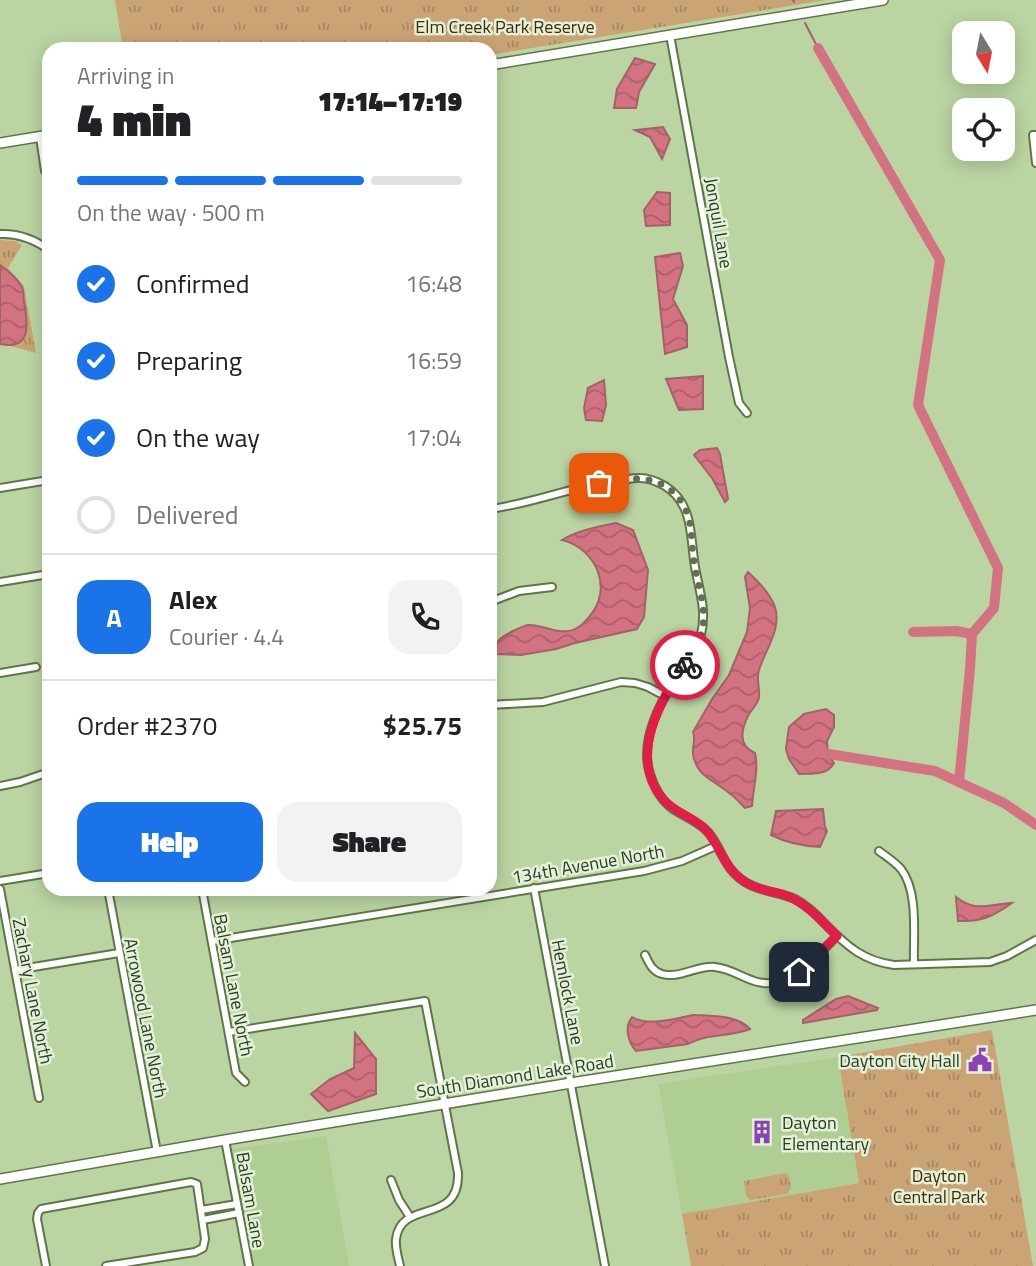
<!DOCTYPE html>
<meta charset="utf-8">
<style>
body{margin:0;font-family:"Titillium Web",sans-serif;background:#f2f2f2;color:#202124;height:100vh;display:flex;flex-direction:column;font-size:26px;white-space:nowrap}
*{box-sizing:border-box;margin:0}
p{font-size:23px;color:#757577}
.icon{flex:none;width:38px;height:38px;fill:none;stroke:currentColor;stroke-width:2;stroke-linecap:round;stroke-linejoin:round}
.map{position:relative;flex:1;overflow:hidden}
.details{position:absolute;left:42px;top:42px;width:455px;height:854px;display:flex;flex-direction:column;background:#fff;border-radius:21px;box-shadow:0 4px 18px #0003}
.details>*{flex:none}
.needle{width:46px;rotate:170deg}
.tools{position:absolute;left:952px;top:21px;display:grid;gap:14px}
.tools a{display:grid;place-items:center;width:63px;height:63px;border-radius:14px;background:#fff;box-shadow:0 4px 18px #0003;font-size:35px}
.pin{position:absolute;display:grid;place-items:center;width:60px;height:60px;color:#fff;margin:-30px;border-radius:14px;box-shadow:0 4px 10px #0006}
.courier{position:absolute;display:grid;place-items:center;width:70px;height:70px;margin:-35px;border:5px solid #e11d48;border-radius:50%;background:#fff;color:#222;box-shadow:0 2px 9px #0007}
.overview em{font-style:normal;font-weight:800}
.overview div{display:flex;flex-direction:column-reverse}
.overview{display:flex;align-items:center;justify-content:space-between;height:119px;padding:0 35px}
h1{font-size:46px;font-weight:800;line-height:52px}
.bar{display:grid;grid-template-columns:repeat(4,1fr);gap:10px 7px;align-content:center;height:84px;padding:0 35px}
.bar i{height:9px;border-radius:5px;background:#e0e0e0}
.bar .active{background:#1a73e8}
.bar p{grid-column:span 4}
.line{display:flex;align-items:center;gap:18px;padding:0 35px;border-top:2px solid #e0e0e0}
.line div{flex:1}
.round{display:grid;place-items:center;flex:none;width:74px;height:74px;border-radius:21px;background:#f2f2f2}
ol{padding:0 35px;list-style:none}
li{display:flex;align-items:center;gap:21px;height:77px}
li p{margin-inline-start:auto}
li .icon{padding:7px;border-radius:50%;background:#1a73e8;color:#fff;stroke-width:4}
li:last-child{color:#757577}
li i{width:38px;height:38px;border:4px solid #e0e0e0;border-radius:50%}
.action{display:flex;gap:14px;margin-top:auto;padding:14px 35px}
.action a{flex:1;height:80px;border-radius:21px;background:#1a73e8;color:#fff;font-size:28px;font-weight:800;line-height:80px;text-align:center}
.action a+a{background:#f2f2f2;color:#202124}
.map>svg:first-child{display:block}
.built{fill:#afce93}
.park{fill:url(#park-tufts)}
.water{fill:url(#water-waves);stroke:#a26266;stroke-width:2}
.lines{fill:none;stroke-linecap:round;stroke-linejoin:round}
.stream{stroke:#a26266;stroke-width:2}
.river{stroke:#d37382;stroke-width:10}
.street-casing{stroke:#5f7748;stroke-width:10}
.secondary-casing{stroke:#5f7748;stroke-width:12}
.street{stroke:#fff;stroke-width:6}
.secondary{stroke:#fff;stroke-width:9}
.done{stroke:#607051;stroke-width:7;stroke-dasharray:0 12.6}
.route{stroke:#e11d48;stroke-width:9}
.labels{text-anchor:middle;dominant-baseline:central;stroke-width:5;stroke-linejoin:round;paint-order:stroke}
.park-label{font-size:18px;fill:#442b07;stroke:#e2f1d7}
.street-label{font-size:18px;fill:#2f3a25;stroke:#e2f1d7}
.poi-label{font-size:18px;fill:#2f3a25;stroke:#e2f1d7;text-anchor:end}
</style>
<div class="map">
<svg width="1036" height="1266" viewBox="0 0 1036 1266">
<defs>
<pattern id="park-tufts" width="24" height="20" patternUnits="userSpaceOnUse" patternTransform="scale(1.75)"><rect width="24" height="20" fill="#cba475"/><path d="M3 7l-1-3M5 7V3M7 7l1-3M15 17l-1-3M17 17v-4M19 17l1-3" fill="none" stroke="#a58760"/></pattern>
<pattern id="water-waves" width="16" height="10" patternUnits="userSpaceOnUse" patternTransform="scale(1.75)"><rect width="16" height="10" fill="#d37382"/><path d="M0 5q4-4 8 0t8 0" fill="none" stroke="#ac5f6a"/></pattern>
</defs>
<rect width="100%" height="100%" fill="#bad5a2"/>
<g class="built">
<polygon points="838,1057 859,1183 682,1214 658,1084"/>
<polygon points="326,1136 349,1266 254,1266 232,1149"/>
</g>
<g class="park">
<polygon points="115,0 826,0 490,55 490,49 123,49"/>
<polygon points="0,240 15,241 22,245 8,268 24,286 36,353 0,343"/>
<polygon points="992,1030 1033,1266 691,1266 682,1214 859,1183 838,1057"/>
<polygon points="786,1173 789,1176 791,1187 787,1194 750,1200 746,1195 744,1181"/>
</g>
<g class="water">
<polygon points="635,58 655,64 639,92 636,108 614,108 617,89"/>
<polygon points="663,127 670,139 662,159 650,137 635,130"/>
<polygon points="657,192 670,193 670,225 646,226 644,210"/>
<polygon points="680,253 683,266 673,299 687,325 687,347 665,354 655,257"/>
<path d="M0 265C8 270 20 281 23 290 24 294 23 298 24 302 28 323 32 351 0 344Z"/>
<polygon points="703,376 703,409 679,410 666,379"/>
<polygon points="604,380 606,405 602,421 586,420 584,408 588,388"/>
<polygon points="717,448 720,454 728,499 725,502 712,478 694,455 700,450"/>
<path d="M616 523 633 530 648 570 644 617 637 629 575 643 556 649 521 655 495 654C495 649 496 643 500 639 504 635 524 625 529 625 545 625 562 637 577 628 582 626 586 620 589 617 614 589 596 548 562 540 578 530 598 527 616 523Z"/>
<path d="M748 572C759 582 770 593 775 607 782 629 765 650 759 670 756 679 760 688 759 697 758 704 751 710 748 716 741 730 738 746 755 753 759 769 753 789 752 806L745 808C740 803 735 797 729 793 714 780 696 776 693 754 692 746 696 740 693 732L712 699 729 675 747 632 750 608 745 577Z"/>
<path d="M826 709 834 715V727L827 741 828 754 834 763C827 776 812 773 799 774L789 759 786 749 789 727 804 714Z"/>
<path d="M823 809 825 827 827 831 820 847C803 846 787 843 771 835L776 811Z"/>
<path d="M956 897C977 913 988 904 1012 903 992 917 982 922 958 921Z"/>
<polygon points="848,996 878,1008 877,1010 803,1023 803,1020 836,999"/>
<path d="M694 1015C712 1016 738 1015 750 1029 731 1037 707 1033 688 1044L636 1051C628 1042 624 1027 632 1017 649 1027 676 1018 694 1015Z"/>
<polygon points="355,1033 376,1059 376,1094 328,1111 311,1094 330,1079 354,1068"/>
</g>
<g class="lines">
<g class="stream">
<polyline points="793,0 794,2"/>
<polyline points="805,23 818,48"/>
</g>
<g class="river">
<polyline points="818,48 940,260 918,405 998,568 994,608 972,634 970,669 959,782"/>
<polyline points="913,632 956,631 972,634"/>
<polyline points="816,752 935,771 1004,803 1036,825"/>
</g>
<g class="street-casing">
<g id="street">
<polyline points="670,35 729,357 739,403 747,413"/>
<polyline points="1036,135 1033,135 1036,163"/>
<polyline points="40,137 45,171"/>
<path d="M0 234C19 233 34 239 49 250"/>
<polyline points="0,488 49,480"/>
<path d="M490 509C530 504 568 488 609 482 619 480 630 478 640 478 649 478 658 482 665 486 694 504 690 537 695 567 699 590 707 610 701 634 696 652 684 665 675 680 658 706 640 743 650 774 654 787 662 801 673 809 685 817 698 821 708 832 723 850 723 868 745 882 761 892 779 892 795 899 808 906 818 916 827 926 848 947 864 961 894 965L990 962 1007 956 1036 940"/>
<polyline points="0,582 49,574"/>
<polyline points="490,602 519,591 552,587"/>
<polyline points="0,673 36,667"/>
<polyline points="490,705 543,702 621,682 635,683 648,687 665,696"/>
<polyline points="0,786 20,782 49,772"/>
<path d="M879 851C887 857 895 862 901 869 919 892 913 936 914 964"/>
<polyline points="0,881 49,873"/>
<polyline points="534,888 605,1266"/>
<polyline points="0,889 39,1098"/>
<polyline points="108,889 157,1152"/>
<polyline points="202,889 236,1073 245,1082"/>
<polyline points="212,941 644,871 682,861 716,846"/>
<path d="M645 955C649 963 652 971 662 974 680 979 697 965 715 967 741 970 753 990 783 981 804 974 821 951 837 936"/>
<polyline points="15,970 119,953"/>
<path d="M229 1032 425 1001 458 1173C460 1226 401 1198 396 1239 395 1248 398 1257 400 1266"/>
<polyline points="225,1140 249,1266"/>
<polyline points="391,1180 399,1200 410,1217"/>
<polyline points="201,1210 237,1204"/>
<polyline points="203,1220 239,1213"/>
<polyline points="46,1266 37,1219 38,1213 41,1209 191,1182 197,1184 205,1239 203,1248 195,1252 106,1266"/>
</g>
</g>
<g class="secondary-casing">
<g id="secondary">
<polyline points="490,65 883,0"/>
<polyline points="0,143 49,135"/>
<polyline points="0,1179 225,1140 571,1083 1036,1010"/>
</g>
</g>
<use href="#street" class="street"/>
<use href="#secondary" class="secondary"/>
</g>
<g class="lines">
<path class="done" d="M599 483C625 479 650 473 672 491 679 497 684 505 687 513 693 529 691 546 694 562 697 584 706 603 703 626 700 641 694 653 685 665"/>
<path class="route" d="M685 665C659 701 629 757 662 798 673 812 692 816 705 829 722 847 722 868 747 883 758 890 770 891 782 894 806 902 820 919 837 936L799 972"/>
</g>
<defs>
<g id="civic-bare" transform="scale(1.89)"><path d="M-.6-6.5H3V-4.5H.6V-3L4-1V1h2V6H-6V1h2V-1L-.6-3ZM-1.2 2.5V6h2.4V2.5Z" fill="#8a42b4" stroke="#e2f1d7" stroke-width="2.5" paint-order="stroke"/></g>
<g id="building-bare" transform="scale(1.89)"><path d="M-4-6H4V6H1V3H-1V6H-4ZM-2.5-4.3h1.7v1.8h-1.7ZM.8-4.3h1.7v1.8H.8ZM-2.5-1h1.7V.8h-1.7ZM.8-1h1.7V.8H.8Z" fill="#8a42b4" stroke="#e2f1d7" stroke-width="2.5" paint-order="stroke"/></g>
</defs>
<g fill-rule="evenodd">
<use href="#civic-bare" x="980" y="1060"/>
<use href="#building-bare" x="762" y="1132"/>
</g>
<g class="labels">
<g class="park-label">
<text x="505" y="26">Elm Creek Park Reserve</text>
<text x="939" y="1175">Dayton<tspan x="939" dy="21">Central Park</tspan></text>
</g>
<g class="street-label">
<text transform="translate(719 223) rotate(80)">Jonquil Lane</text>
<text transform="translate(588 864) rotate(-10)">134th Avenue North</text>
<text transform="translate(234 985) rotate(79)">Balsam Lane North</text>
<text transform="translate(33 991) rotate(79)">Zachary Lane North</text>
<text transform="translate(568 992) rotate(79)">Hemlock Lane</text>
<text transform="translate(146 1018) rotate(79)">Arrowood Lane North</text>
<text transform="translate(515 1076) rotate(-9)">South Diamond Lake Road</text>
<text transform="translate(251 1200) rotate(80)">Balsam Lane</text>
</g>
<g class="poi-label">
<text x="960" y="1060">Dayton City Hall</text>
<text x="782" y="1122" text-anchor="start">Dayton<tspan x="782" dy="21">Elementary</tspan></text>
</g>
</g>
</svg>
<div class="tools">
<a><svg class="needle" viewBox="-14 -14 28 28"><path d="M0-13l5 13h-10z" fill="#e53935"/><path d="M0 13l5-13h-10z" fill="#757577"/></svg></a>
<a><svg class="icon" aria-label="locate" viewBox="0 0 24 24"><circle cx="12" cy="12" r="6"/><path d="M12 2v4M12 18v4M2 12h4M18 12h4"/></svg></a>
</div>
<div class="pin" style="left:599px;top:483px;background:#ea580c"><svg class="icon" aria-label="bag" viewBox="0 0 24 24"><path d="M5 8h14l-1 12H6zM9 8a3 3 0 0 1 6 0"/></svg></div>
<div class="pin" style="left:799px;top:972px;background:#1f2937"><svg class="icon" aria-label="home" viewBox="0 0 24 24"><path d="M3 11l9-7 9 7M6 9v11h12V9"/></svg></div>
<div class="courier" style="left:685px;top:665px"><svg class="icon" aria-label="bike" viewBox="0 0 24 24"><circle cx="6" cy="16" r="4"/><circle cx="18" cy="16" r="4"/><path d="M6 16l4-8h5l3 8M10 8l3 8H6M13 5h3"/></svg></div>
<section class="details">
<div class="overview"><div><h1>4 min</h1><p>Arriving in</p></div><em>17:14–17:19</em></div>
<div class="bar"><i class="active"></i><i class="active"></i><i class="active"></i><i></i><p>On the way · 500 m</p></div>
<ol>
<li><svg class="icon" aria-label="check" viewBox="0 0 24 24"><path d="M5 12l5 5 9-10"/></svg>Confirmed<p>16:48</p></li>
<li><svg class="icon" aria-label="check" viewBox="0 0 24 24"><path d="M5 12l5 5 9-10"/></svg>Preparing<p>16:59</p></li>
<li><svg class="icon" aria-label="check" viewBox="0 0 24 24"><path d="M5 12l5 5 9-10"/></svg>On the way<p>17:04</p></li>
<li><i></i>Delivered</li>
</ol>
<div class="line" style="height:126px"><b class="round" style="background:#1a73e8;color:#fff">A</b><div><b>Alex</b><p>Courier · 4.4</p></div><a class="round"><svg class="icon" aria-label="phone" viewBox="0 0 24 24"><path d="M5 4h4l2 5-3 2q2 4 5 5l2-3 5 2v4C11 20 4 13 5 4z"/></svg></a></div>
<div class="line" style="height:91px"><div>Order #2370</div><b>$25.75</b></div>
<div class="action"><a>Help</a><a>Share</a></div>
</section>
</div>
